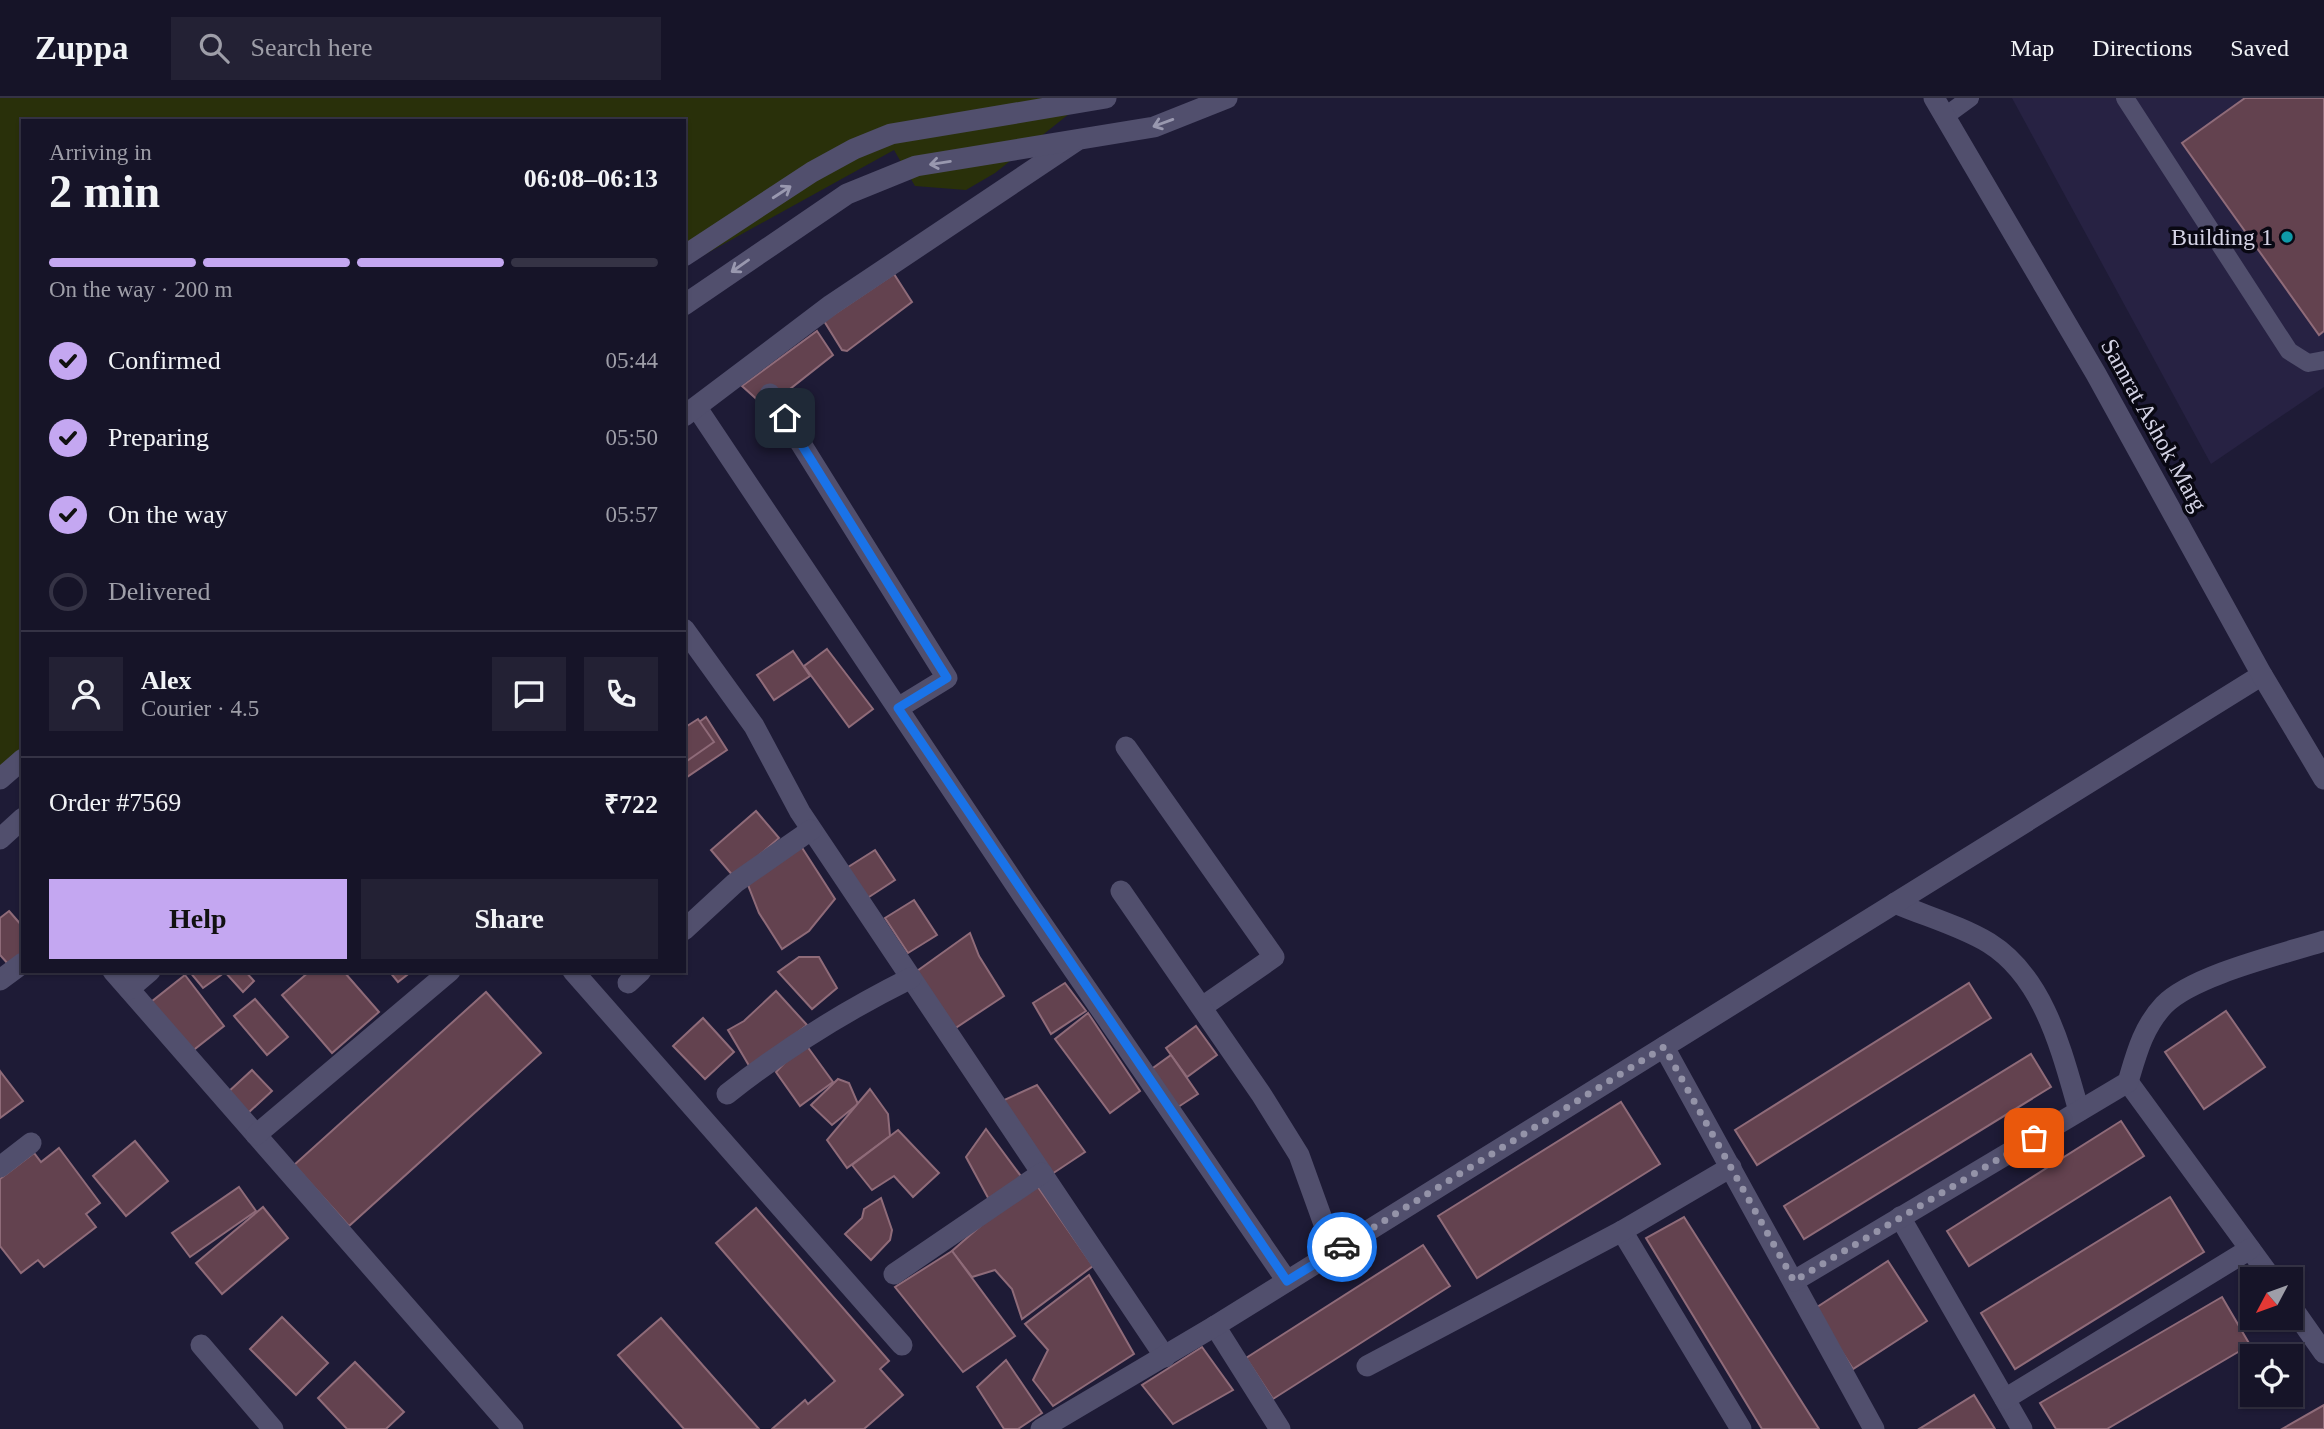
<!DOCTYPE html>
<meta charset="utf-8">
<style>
body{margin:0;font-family:Georgia,serif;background:#232134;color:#f1f3f6;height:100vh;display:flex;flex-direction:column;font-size:26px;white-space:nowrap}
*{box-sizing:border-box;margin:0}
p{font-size:23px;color:#9e9ea8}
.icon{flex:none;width:38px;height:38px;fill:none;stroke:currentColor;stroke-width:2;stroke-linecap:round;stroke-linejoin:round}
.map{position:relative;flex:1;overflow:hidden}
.side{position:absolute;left:21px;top:21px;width:665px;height:854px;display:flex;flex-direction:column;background:#161428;border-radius:0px;box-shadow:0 2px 5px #0004,0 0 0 2px #353345}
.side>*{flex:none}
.needle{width:46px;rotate:229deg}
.tools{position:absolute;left:2240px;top:1169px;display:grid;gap:14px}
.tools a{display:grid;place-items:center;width:63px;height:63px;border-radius:0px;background:#161428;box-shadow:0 2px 5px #0004,0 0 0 2px #353345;font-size:35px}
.pin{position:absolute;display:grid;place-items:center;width:60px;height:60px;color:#fff;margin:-30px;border-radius:14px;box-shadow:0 4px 10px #0006}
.courier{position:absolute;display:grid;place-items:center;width:70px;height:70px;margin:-35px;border:5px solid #1a73e8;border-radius:50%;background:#fff;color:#222;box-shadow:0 2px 9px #0007}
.overview em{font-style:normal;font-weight:800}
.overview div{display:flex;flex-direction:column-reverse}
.overview{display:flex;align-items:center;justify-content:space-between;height:119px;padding:0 28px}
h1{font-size:46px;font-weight:800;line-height:52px}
.bar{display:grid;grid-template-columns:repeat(4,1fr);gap:10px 7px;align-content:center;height:84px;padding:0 28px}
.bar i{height:9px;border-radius:5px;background:#353345}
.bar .active{background:#c4a7f1}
.bar p{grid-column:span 4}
.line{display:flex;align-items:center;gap:18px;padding:0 28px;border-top:2px solid #353345}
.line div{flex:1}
.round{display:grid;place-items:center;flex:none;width:74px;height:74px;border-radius:0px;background:#232134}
ol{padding:0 28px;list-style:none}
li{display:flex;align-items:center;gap:21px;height:77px}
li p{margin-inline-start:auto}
li .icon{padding:7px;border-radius:50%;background:#c4a7f1;color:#111;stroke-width:4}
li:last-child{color:#9e9ea8}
li i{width:38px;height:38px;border:4px solid #353345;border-radius:50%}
.action{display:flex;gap:14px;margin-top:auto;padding:14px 28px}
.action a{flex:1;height:80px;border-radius:0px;background:#c4a7f1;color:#111;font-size:28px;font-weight:800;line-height:80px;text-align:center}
.action a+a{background:#232134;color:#f1f3f6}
header{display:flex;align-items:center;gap:42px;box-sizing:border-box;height:98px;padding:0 35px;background:#161428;border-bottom:2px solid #353345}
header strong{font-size:33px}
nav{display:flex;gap:38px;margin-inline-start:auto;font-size:24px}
.search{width:490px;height:63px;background:#232134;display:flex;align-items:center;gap:18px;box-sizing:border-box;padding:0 24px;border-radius:0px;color:#9e9ea8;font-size:26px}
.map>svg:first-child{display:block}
.built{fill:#272243}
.green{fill:#29300a}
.building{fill:#63424f;stroke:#8f6b79;stroke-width:2}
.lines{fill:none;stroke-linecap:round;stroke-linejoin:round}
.service{stroke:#514f6d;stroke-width:18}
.minor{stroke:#514f6d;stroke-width:21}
.tertiary{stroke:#514f6d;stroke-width:21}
.oneway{stroke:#9998af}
.done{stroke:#9493a8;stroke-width:7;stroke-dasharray:0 12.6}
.route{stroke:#1a73e8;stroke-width:9}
.culture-dot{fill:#0f9aa8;stroke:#090813;stroke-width:2.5}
.labels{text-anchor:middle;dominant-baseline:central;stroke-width:7;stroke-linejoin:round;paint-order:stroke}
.poi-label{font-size:24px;fill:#d4d3e5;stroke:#090813;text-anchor:end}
.street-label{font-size:24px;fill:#d4d3e5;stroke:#090813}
</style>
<header>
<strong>Zuppa</strong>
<div class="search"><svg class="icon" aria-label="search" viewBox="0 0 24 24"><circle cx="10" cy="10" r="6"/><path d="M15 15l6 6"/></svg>Search here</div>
<nav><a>Map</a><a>Directions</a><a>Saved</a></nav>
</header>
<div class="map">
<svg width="2324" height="1331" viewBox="0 0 2324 1331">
<rect width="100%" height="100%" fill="#1e1b36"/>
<polygon class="built" points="2012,0 2324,0 2324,289 2211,366"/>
<polygon class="green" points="0,0 1089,0 995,75 966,92 915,88 894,52 684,168 684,23 23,23 23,660 0,683"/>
<g class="building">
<polygon points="2245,0 2324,0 2324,233 2319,237 2182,45"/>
<polygon points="894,176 912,204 847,253 842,252 824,223"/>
<polygon points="817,233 833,257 781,298 761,305 742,288"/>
<polygon points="827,551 873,611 849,629 804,568"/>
<polygon points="793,553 810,578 774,602 757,577"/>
<polygon points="706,619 727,652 684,681 684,635"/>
<polygon points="698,621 714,644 684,665 684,630"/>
<polygon points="756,713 779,740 734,779 711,752"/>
<polygon points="799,745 835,801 809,833 782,851 759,815 748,787"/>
<polygon points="875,752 895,782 866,801 845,771"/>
<polygon points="914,802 937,837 908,855 885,820"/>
<polygon points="9,813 23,829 23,854 9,867 0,857 0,820"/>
<polygon points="970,835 979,858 1004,898 951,933 917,873"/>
<polygon points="799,859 819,859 837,890 812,911 778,874"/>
<polygon points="189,873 218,873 221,877 203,890"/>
<polygon points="224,873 245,873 254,883 243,894"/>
<polygon points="310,873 347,873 345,875 379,914 332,955 282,897"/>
<polygon points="389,873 412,873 398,884"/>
<polygon points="185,877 224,928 191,954 151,904"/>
<polygon points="1065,885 1086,913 1051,936 1033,905"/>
<polygon points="1969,885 1991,920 1757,1067 1735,1032"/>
<polygon points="776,893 807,927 751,971 728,932 744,923"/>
<polygon points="486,894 541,955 349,1128 294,1067"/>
<polygon points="255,901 288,939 267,957 234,918"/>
<polygon points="2226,913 2265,969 2204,1011 2165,954"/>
<polygon points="1088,915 1140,993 1110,1015 1055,941"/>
<polygon points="703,920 734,954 705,981 673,948"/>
<polygon points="1196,928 1217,957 1187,979 1166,950"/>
<polygon points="804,944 833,984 800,1008 776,974"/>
<polygon points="2031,956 2051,989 1804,1141 1784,1108"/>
<polygon points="1171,957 1198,996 1172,1013 1146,975"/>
<polygon points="252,972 272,993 247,1016 227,995"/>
<polygon points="0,973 23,1003 0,1020"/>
<polygon points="838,981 849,985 858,1006 832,1027 811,1007"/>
<polygon points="1037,987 1085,1054 1052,1076 1000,1004"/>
<polygon points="870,991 888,1016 890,1038 847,1070 827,1042"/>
<polygon points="1621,1004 1660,1066 1477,1180 1438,1118"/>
<polygon points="2121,1023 2144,1058 1969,1168 1947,1133"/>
<polygon points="986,1031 1023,1081 993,1109 966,1059"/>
<polygon points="898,1032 939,1075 913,1099 894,1078 872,1092 852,1067"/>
<polygon points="135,1043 168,1083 126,1118 93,1078"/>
<polygon points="59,1050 100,1105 86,1116 96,1129 44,1169 38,1162 21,1175 0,1148 0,1081 34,1055 41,1064"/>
<polygon points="1033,1082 1093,1168 1022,1221 1012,1191 995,1172 972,1179 952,1153"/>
<polygon points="239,1089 256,1113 190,1159 172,1135"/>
<polygon points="2170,1099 2204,1154 2015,1271 1981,1215"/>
<polygon points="881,1100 892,1132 890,1142 871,1162 845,1136 862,1120 864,1111"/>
<polygon points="263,1109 288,1140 222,1196 196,1165"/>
<polygon points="756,1110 889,1263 880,1271 903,1297 864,1331 772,1331 805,1302 808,1306 835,1283 716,1145"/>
<polygon points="1684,1119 1819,1331 1762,1331 1646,1140"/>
<polygon points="1423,1147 1450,1188 1273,1301 1246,1260"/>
<polygon points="952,1153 1015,1238 963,1274 895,1189"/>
<polygon points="1888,1163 1927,1223 1853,1271 1814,1211"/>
<polygon points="1089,1177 1134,1256 1053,1308 1033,1282 1048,1252 1025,1226"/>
<polygon points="2222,1199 2250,1247 2107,1331 2056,1331 2040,1305"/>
<polygon points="282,1219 328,1265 296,1297 250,1251"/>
<polygon points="661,1220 759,1331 684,1331 618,1257"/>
<polygon points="1202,1249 1233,1292 1173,1326 1142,1287"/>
<polygon points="1006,1262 1042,1315 1018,1331 1004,1331 977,1289"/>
<polygon points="355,1264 404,1314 386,1331 347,1331 318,1300"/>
<polygon points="1974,1297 1995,1331 1919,1331"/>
<polygon points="2324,1307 2324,1331 2282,1331"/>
</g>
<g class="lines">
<g class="service">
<polyline points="2125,0 2289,253 2308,265 2324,262"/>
<polyline points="1944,19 1970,0"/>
</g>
<g class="minor">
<polyline points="770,296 947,580 898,610"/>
<polyline points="697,310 1023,798 1287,1183"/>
<polyline points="684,318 831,207 1076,43"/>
<polyline points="684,531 754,628 800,714 1165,1259"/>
<polyline points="1126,649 1274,859 1202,909"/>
<polyline points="1121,793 1261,996 1299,1057 1334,1154"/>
<path d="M1895 805C1925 818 1961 828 1989 845 2045 880 2062 955 2079 1013"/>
<polyline points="684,832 735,785 811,732"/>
<polyline points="113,873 513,1331"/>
<polyline points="573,873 902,1247"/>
<polyline points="0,882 23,865"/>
<polyline points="628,885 641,873"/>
<polyline points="129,891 150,873"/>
<polyline points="1664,949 1874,1331"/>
<polyline points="2128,984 2272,1181"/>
<path d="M727 996C785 950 845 913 911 880"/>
<polyline points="256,1037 450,873"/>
<polyline points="0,1069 31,1045"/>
<polyline points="1900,1119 2022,1331"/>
<polyline points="1622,1133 1741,1331"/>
<polyline points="894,1176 1042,1075"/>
<path d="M1794 1183 2128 984C2136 957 2143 929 2164 907 2193 877 2283 856 2324 843"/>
<polyline points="2291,1208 2324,1255"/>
<polyline points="1215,1228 1280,1331"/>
<polyline points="201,1247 273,1331"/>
<polyline points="1367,1268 1622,1133 1731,1069"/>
<polyline points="2005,1301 2250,1151"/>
<polyline points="1041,1331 1215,1228 2262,577"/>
</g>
<g class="tertiary">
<polyline points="1934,0 2096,276 2262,577 2324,681"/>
<polyline points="684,158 812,74 854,51 891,36 1106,0"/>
<polyline points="684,207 847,96 916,68 1154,29 1227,0"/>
<polyline points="0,681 23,661"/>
<polyline points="0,741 23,720"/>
</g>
</g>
<defs><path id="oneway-shaft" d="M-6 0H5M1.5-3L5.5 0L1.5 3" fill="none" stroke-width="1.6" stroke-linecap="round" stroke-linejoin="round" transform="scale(1.75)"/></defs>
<g class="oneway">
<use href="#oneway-shaft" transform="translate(1163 25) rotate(160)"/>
<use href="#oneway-shaft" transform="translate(940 65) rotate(171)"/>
<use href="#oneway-shaft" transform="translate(782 94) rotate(-33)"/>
<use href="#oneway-shaft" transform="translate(740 168) rotate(145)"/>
</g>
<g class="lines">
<polyline class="done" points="1342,1149 1664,949 1794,1183 2034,1040"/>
<polyline class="route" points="785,320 947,580 898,610 1287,1183 1342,1149"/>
</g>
<circle class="culture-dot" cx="2287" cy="139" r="7"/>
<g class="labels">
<g class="poi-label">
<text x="2273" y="139">Building 1</text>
</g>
<g class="street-label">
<text transform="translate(2154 327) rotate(61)">Samrat Ashok Marg</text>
</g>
</g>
</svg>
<div class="tools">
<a><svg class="needle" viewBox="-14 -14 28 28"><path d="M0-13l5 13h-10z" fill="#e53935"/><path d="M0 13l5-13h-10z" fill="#9e9ea8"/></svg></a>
<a><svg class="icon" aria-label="locate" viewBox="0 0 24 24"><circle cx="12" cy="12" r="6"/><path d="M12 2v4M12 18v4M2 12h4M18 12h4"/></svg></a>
</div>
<div class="pin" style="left:2034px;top:1040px;background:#ea580c"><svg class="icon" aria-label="bag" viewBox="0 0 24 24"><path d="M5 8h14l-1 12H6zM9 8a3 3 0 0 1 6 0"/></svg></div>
<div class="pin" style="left:785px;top:320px;background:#1f2937"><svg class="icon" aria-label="home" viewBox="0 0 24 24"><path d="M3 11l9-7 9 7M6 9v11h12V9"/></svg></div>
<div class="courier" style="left:1342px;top:1149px"><svg class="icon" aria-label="car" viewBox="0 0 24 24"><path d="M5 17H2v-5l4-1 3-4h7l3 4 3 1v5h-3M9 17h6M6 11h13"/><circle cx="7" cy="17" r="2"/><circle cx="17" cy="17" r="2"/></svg></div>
<section class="side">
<div class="overview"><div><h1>2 min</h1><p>Arriving in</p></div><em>06:08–06:13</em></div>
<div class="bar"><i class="active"></i><i class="active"></i><i class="active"></i><i></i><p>On the way · 200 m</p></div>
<ol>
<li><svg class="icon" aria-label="check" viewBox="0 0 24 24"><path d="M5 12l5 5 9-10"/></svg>Confirmed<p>05:44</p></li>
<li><svg class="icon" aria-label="check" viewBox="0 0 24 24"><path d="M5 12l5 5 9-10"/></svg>Preparing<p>05:50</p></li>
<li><svg class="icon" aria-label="check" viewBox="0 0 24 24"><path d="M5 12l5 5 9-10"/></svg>On the way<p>05:57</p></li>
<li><i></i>Delivered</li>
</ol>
<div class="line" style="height:126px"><a class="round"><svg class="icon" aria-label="person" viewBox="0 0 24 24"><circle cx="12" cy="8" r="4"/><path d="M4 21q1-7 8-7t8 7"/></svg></a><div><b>Alex</b><p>Courier · 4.5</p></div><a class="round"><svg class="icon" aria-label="chat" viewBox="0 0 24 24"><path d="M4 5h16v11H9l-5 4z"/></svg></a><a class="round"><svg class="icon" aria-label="phone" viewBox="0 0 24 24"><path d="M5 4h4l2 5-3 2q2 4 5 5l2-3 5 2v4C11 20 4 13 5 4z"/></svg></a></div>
<div class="line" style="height:91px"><div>Order #7569</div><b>₹722</b></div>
<div class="action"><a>Help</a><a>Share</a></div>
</section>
</div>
